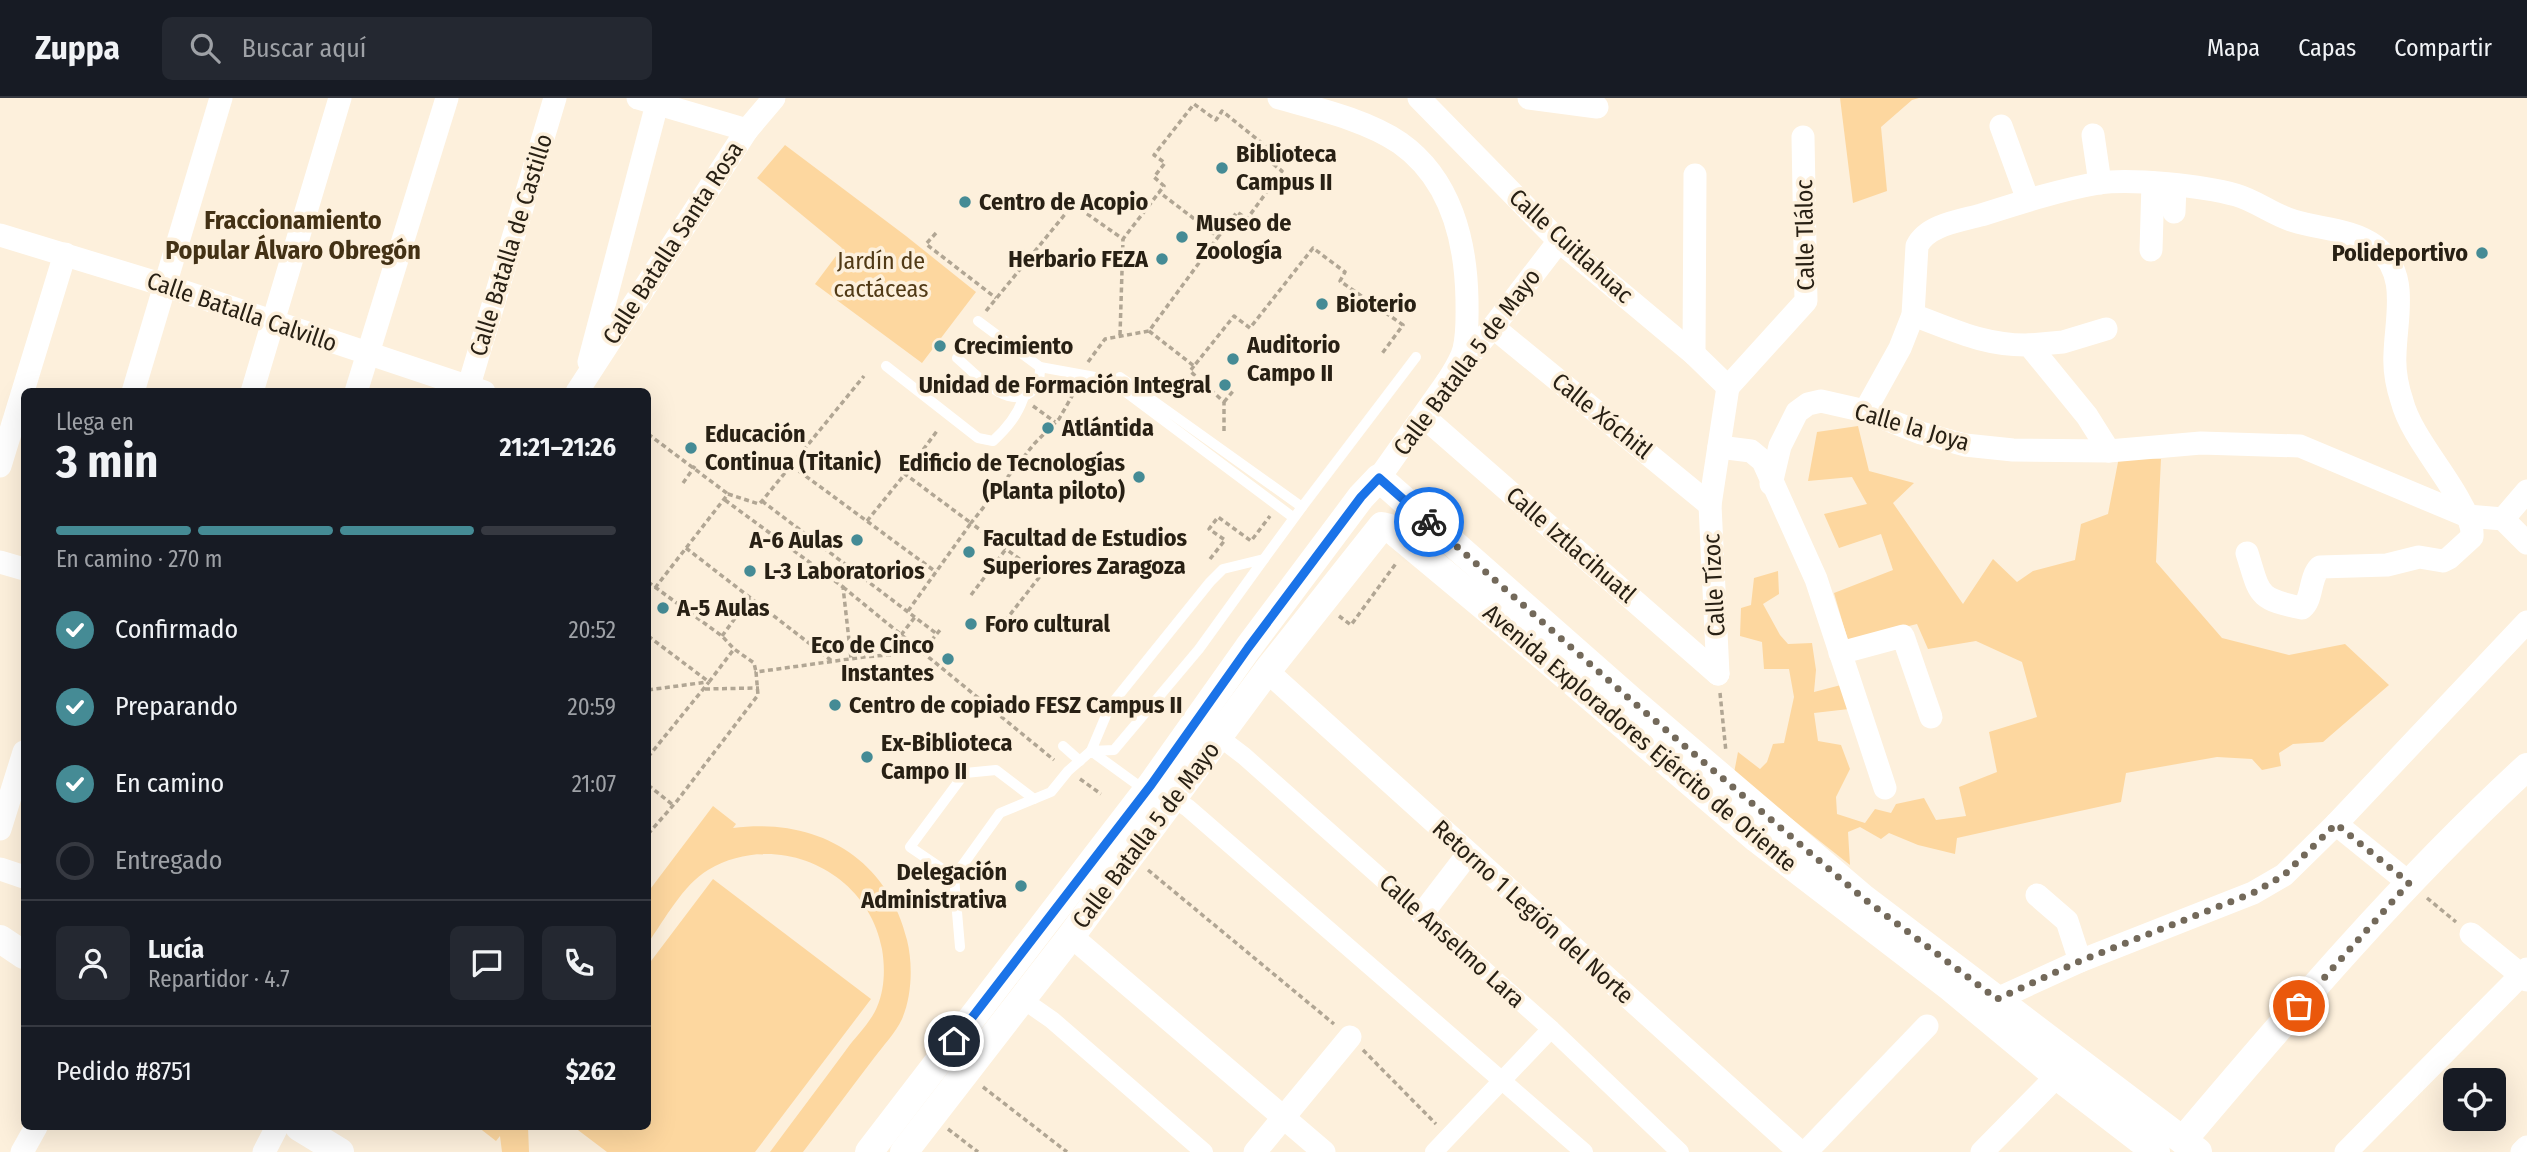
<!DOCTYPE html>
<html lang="es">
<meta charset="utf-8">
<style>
body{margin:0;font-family:"Fira Sans Condensed",sans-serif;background:#242831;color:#f1f3f6;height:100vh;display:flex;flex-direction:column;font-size:26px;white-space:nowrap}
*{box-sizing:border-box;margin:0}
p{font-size:23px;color:#9ea1a6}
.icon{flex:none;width:38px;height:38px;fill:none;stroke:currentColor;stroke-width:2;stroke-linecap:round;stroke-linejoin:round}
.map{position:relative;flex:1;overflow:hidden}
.side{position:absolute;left:21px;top:290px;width:630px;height:742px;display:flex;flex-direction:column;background:#171b24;border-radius:10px;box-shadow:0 7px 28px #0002}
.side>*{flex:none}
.buttons{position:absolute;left:2443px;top:970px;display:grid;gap:14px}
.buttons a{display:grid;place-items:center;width:63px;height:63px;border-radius:10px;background:#171b24;box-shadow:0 7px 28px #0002;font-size:35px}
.pin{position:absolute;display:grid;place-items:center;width:60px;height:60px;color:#fff;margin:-30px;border:4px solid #fff;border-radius:50%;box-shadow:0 2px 7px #0007}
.courier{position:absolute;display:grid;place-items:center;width:70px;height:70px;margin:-35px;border:5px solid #1a73e8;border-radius:50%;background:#fff;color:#222;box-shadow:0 2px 9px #0007}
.head em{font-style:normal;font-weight:700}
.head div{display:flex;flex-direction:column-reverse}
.head{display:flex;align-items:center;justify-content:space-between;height:119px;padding:0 35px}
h1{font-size:46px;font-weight:700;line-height:52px}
.bar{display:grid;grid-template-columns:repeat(4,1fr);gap:10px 7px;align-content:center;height:84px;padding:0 35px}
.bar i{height:9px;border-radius:5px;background:#363941}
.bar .selected{background:#458b95}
.bar p{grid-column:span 4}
.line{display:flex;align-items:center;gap:18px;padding:0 35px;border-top:2px solid #363941}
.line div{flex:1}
.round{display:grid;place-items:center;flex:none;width:74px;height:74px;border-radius:10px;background:#242831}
ol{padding:0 35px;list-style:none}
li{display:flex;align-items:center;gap:21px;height:77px}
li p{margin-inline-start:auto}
li .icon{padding:7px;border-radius:50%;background:#458b95;color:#fff;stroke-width:4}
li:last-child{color:#9ea1a6}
li i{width:38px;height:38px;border:4px solid #363941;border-radius:50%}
header{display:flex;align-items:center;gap:42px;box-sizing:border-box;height:98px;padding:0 35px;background:#171b24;border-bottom:2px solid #363941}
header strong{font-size:33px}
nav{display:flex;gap:38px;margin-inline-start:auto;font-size:24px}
.search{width:490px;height:63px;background:#242831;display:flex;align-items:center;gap:18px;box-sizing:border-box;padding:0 24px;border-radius:10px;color:#9ea1a6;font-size:26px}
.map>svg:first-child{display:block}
.green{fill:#fdd79f}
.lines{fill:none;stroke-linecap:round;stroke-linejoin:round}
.path{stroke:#b1a694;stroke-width:3.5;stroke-dasharray:5 3.5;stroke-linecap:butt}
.service{stroke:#fff;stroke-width:10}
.pedestrian{stroke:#fff;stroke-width:18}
.minor{stroke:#fff;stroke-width:23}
.tertiary{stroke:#fff;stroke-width:28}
.done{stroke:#73695a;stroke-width:7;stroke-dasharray:0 12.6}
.route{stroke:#1a73e8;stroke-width:9}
.poi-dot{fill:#458b95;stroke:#fdf0dc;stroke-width:2.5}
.labels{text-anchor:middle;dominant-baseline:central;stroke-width:7;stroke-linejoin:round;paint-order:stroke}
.poi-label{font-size:24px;font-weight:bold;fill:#282014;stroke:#fdf0dc;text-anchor:start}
.street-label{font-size:24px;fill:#282014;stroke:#fdf0dc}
.park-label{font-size:24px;fill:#513a16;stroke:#fdf0dc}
.neighbourhood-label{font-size:26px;font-weight:bold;fill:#433115;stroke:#fdf0dc}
</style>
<header>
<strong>Zuppa</strong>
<div class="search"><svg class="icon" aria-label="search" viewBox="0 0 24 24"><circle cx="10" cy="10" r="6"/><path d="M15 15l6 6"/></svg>Buscar aquí</div>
<nav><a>Mapa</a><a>Capas</a><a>Compartir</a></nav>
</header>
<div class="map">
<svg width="2527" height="1054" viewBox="0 0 2527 1054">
<rect width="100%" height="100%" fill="#fdf0dc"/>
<g class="green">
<polygon points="1840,0 1919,0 1912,2 1881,29 1887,93 1853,105"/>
<polygon points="785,47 906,138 976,194 922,265 815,186 842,150 757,80"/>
<polygon points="1858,328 1869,373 1914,385 1893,405 1963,506 1993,461 2017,484 2033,473 2075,462 2081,426 2108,416 2119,359 2161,361 2156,464 2222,540 2289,557 2345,546 2389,587 2323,644 2293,646 2279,655 2281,668 2262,672 2252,661 2217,659 2126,675 2121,704 1957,740 1955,756 1918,747 1889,735 1881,741 1860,729 1848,734 1850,767 1734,675 1738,654 1760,671 1767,664 1773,646 1784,645 1794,599 1789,571 1764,571 1762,544 1740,538 1741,510 1751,507 1754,480 1778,473 1779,496 1763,506 1780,537 1788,546 1812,545 1816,572 1814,594 1841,587 1849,611 1814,615 1818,643 1841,647 1850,671 1836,699 1837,716 1865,725 1875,711 1891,715 1896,706 1924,700 1936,722 1966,718 1959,689 1997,674 1989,634 2037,619 2022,564 1976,543 1928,551 1917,526 1848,543 1834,495 1893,472 1881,436 1839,450 1824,416 1867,406 1852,379 1808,383 1817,334"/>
<path d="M713 708 736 726 733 730C815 719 887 758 907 842 913 866 912 898 902 921 896 934 883 948 874 960 850 991 827 1023 803 1054H770C795 1020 821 986 846 952 856 938 871 924 877 909 885 891 885 869 882 851 868 773 777 731 708 772 683 787 665 821 648 845V794Z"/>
<polygon points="713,781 871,901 755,1054 607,1054 574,1029 648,1029 648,867"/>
<polygon points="478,1029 528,1029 529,1054 502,1054 500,1038 496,1043"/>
</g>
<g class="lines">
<g class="path">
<polyline points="1073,106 1123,141 1164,88 1154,79 1165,65 1154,57 1194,6 1216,22 1222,13 1268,50 1263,58 1282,73 1247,121 1237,114 1218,139 1159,94"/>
<polyline points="936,135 926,146 996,200"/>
<polyline points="986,213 1075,104"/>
<polyline points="1149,233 1194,268 1234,218 1250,230 1313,150 1345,174 1340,183 1403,227 1381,257"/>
<polyline points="1120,237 1123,141"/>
<polyline points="1088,264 1105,241 1149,233 1218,139"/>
<polyline points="1194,268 1190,273 1224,304 1224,336"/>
<polyline points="1224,304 1234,292"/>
<polyline points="1033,308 1055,324"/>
<polyline points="648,336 728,396"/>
<polyline points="792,368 936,474"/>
<polyline points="683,385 695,368"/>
<polyline points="725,402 843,489 851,560"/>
<polyline points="762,403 937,536"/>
<polyline points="867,423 905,376"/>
<polyline points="686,450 832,563"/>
<polyline points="1210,461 1225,442 1209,431 1218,419 1251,443 1270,418"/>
<polyline points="648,484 722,538 734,551"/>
<polyline points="843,489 1054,662"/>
<polyline points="655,490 728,396 759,406 762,403 864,278"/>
<polyline points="971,497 1006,451"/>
<polyline points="908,513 971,425 905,376 937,333"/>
<polyline points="1339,518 1351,527 1397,464"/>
<polyline points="1005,523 1041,477 971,425 1034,346 1059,321 1076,291"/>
<polyline points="901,537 915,519"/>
<polyline points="648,538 709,584 734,551 754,565 756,574"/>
<polyline points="722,538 750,500"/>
<polyline points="705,591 759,590"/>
<polyline points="648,592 707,584"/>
<polyline points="1720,595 1726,654"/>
<polyline points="648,659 709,584"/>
<polyline points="1080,681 1101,696"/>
<polyline points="648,687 673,707"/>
<polyline points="648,736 677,703 758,597 756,574 864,559 922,554 940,532"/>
<polyline points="1148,772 1334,926"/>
<polyline points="2427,800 2456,824"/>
<polyline points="1363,952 1436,1026"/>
<polyline points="983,989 1067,1054"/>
<polyline points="948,1031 978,1054"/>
</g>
<g class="service">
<polyline points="978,223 1040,269 1117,283"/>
<path d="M957 260C975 275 1007 313 1031 294 1039 288 1040 279 1040 269"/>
<path d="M886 268 978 340 993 343C1007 330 1017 318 1023 301"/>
<polyline points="1302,409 1416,259"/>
<polygon points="1264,461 1199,551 1114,652 1091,653 1110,608 1210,484 1223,471"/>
<polyline points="1264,461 1302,409 1120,279 1115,286 1294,420"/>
<polyline points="1063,648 1080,663"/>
<polyline points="954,779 910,749 965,675 996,672 1034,701"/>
<polyline points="960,849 954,779 1000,715 1051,694 1068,673 1091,653 1146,693"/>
</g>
<g class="pedestrian">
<polyline points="1219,639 1244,658 1551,931 1680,1054"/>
<polyline points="1174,701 1188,710 1584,1054"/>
<polyline points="1022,901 1052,922 1204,1054"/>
<polyline points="1434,1054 1551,931"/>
</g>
<g class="minor">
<polyline points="638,0 747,32"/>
<path d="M1279 0C1318 11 1366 22 1400 45 1451 81 1466 144 1467 202 1467 218 1468 235 1464 251 1461 263 1453 274 1447 284"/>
<polyline points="1419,0 1559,143 1694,256 1728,289"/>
<polyline points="1529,0 1597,9"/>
<polyline points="2001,28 2028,102"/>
<polyline points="2093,37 2100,85"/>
<polyline points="2174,114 2175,88"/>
<polyline points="0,137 164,187 484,294"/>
<polyline points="2151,152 2153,85"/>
<path d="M1913 217C1954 232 1985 248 2029 247L2087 318 2109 353"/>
<polyline points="1493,229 1710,407"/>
<polyline points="2029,247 2063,244 2106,231"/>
<polyline points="1694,256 1695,77"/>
<polyline points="589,264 657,6"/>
<polyline points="1728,289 1806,203 1803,39"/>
<polyline points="133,294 221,0"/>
<polyline points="252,294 340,0"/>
<polyline points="356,294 447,0"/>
<polyline points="467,294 555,0"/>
<polyline points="577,294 747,32 774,0"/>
<path d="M1865 313 1900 250 1913 217 1917 148C1927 127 1959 123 1981 117 2019 105 2059 92 2099 85 2132 80 2203 88 2236 97 2257 103 2273 117 2294 123 2320 131 2352 131 2375 148 2410 175 2396 218 2395 256 2394 272 2397 288 2402 303 2410 335 2444 373 2460 404 2466 415 2473 426 2472 439L2449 460 2443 463 2419 459 2387 467 2320 469C2309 480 2313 501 2302 510 2256 501 2260 496 2247 455"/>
<polyline points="1424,319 1718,576"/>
<polyline points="1719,349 1751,353 1763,363 1816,481 1885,690"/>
<polyline points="0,368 65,156"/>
<polyline points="1379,380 1447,284 1493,229 1559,143"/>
<polyline points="1771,386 1780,348 1797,314 1808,306 1821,303 1865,313 1921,335 1965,347 2013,352 2109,353 2201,345 2300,348 2467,418 2503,421 2527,445"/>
<polyline points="2503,421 2527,393"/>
<polyline points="0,464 24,471"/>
<polyline points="1840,555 1903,538 1931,619"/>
<polyline points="1267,573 1800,1054"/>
<polyline points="1718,576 1710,407 1728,289"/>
<polyline points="2336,726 2409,785"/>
<polyline points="0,731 24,654"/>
<polyline points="0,771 24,779"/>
<polyline points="2037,797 2067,823 2080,863"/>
<polyline points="1422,816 1468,756"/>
<polyline points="2471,836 2527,882"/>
<polyline points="1071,838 1324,1054"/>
<polyline points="1997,901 2080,863 2253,795 2284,777 2336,726 2527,524"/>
<polyline points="22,1054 36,1029"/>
<polyline points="264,1054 277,1029"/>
<polyline points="1255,1054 1350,939"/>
<polyline points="1806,1054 1927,928"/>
<polyline points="1982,1054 2057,978"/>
<polyline points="2346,1054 2527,871"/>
<polyline points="2522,1054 2527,1049"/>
</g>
<g class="tertiary">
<polyline points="0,841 24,857"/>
<polyline points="299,1029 340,1054"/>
<path d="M2183 1042C2292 913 2403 783 2527 669"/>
<polyline points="869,1054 1151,687 1248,550 1361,399 1379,380 1632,603 1863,800 2198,1054"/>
<polyline points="904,1054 1071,838 1267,573 1382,428 1390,430 1498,520 1757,741 1951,890 2057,978 2156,1054"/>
</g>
</g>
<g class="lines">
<polyline class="done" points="1429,424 1632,603 1863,800 1997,901 2080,863 2253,795 2284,777 2336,726 2409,785 2299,908"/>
<polyline class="route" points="954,943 1151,687 1248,550 1361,399 1379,380 1429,424"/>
</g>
<g class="poi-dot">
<circle cx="1222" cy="70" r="7"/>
<circle cx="965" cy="104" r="7"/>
<circle cx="1182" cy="139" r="7"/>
<circle cx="2482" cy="155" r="7"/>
<circle cx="1162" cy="161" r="7"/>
<circle cx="1322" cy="206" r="7"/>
<circle cx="940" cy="248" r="7"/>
<circle cx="1233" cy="261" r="7"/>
<circle cx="1225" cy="287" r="7"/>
<circle cx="1048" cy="330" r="7"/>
<circle cx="691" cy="350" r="7"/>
<circle cx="1139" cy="379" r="7"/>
<circle cx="857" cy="442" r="7"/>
<circle cx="969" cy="454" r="7"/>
<circle cx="750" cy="473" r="7"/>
<circle cx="663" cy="510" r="7"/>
<circle cx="971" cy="526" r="7"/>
<circle cx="948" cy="561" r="7"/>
<circle cx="835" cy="607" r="7"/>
<circle cx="867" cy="659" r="7"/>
<circle cx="1021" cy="788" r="7"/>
</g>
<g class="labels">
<g class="poi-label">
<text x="1236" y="56">Biblioteca<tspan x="1236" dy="28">Campus II</tspan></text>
<text x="979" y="104">Centro de Acopio</text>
<text x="1196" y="125">Museo de<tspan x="1196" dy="28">Zoología</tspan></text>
<text x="2468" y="155" text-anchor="end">Polideportivo</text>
<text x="1148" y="161" text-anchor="end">Herbario FEZA</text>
<text x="1336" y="206">Bioterio</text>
<text x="1247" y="247">Auditorio<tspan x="1247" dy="28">Campo II</tspan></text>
<text x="954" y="248">Crecimiento</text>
<text x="1211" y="287" text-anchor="end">Unidad de Formación Integral</text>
<text x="1062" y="330">Atlántida</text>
<text x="705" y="336">Educación<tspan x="705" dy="28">Continua (Titanic)</tspan></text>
<text x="1125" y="365" text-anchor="end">Edificio de Tecnologías<tspan x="1125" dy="28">(Planta piloto)</tspan></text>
<text x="983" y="440">Facultad de Estudios<tspan x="983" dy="28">Superiores Zaragoza</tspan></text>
<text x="843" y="442" text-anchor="end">A-6 Aulas</text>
<text x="764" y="473">L-3 Laboratorios</text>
<text x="677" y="510">A-5 Aulas</text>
<text x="985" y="526">Foro cultural</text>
<text x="934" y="547" text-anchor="end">Eco de Cinco<tspan x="934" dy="28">Instantes</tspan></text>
<text x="849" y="607">Centro de copiado FESZ Campus II</text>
<text x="881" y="645">Ex-Biblioteca<tspan x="881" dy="28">Campo II</tspan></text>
<text x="1007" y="774" text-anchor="end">Delegación<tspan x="1007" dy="28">Administrativa</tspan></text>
</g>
<g class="street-label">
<text transform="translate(1805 137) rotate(-91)">Calle Tláloc</text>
<text transform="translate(673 145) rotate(-57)">Calle Batalla Santa Rosa</text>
<text transform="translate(511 147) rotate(-73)">Calle Batalla de Castillo</text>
<text transform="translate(1571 148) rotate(42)">Calle Cuitlahuac</text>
<text transform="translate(242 214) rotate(19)">Calle Batalla Calvillo</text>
<text transform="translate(1467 264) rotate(-53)">Calle Batalla 5 de Mayo</text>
<text transform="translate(1602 318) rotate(39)">Calle Xóchitl</text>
<text transform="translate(1912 329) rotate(16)">Calle la Joya</text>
<text transform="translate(1571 447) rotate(41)">Calle Iztlacihuatl</text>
<text transform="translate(1714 487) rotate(-93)">Calle Tízoc</text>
<text transform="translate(1640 640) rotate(40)">Avenida Exploradores Ejército de Oriente</text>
<text transform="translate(1146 737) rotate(-53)">Calle Batalla 5 de Mayo</text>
<text transform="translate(1533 814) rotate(42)">Retorno 1 Legión del Norte</text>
<text transform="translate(1452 843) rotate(42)">Calle Anselmo Lara</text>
</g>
<g class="park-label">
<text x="881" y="163">Jardín de<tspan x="881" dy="28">cactáceas</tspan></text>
</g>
<g class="neighbourhood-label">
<text x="293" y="122">Fraccionamiento<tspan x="293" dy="30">Popular Álvaro Obregón</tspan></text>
</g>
</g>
</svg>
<div class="buttons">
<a><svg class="icon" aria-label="locate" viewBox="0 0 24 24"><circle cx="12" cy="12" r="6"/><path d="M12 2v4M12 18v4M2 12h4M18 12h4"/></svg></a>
</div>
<div class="pin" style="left:2299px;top:908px;background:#ea580c"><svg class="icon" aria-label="bag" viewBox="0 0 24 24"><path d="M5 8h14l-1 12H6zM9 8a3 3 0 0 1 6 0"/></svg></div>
<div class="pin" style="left:954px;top:943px;background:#1f2937"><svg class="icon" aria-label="home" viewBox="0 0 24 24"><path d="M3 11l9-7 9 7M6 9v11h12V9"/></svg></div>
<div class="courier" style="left:1429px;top:424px"><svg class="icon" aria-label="bike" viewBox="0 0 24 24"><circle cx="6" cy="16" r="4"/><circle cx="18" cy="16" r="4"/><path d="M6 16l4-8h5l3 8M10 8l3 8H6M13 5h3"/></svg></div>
<section class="side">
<div class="head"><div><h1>3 min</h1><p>Llega en</p></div><em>21:21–21:26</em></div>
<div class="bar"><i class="selected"></i><i class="selected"></i><i class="selected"></i><i></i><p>En camino · 270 m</p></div>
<ol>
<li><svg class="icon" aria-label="check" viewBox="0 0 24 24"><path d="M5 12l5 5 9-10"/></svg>Confirmado<p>20:52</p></li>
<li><svg class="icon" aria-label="check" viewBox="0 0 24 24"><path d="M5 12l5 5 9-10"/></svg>Preparando<p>20:59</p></li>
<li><svg class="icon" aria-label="check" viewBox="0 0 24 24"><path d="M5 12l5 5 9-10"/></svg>En camino<p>21:07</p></li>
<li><i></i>Entregado</li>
</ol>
<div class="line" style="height:126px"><a class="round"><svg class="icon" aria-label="person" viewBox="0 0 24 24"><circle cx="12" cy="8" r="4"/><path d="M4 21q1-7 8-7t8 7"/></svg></a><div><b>Lucía</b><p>Repartidor · 4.7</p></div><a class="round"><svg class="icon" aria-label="chat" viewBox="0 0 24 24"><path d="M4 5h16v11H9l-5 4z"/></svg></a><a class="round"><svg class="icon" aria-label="phone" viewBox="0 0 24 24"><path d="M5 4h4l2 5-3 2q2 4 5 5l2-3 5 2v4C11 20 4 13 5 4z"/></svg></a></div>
<div class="line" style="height:91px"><div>Pedido #8751</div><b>$262</b></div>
</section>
</div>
